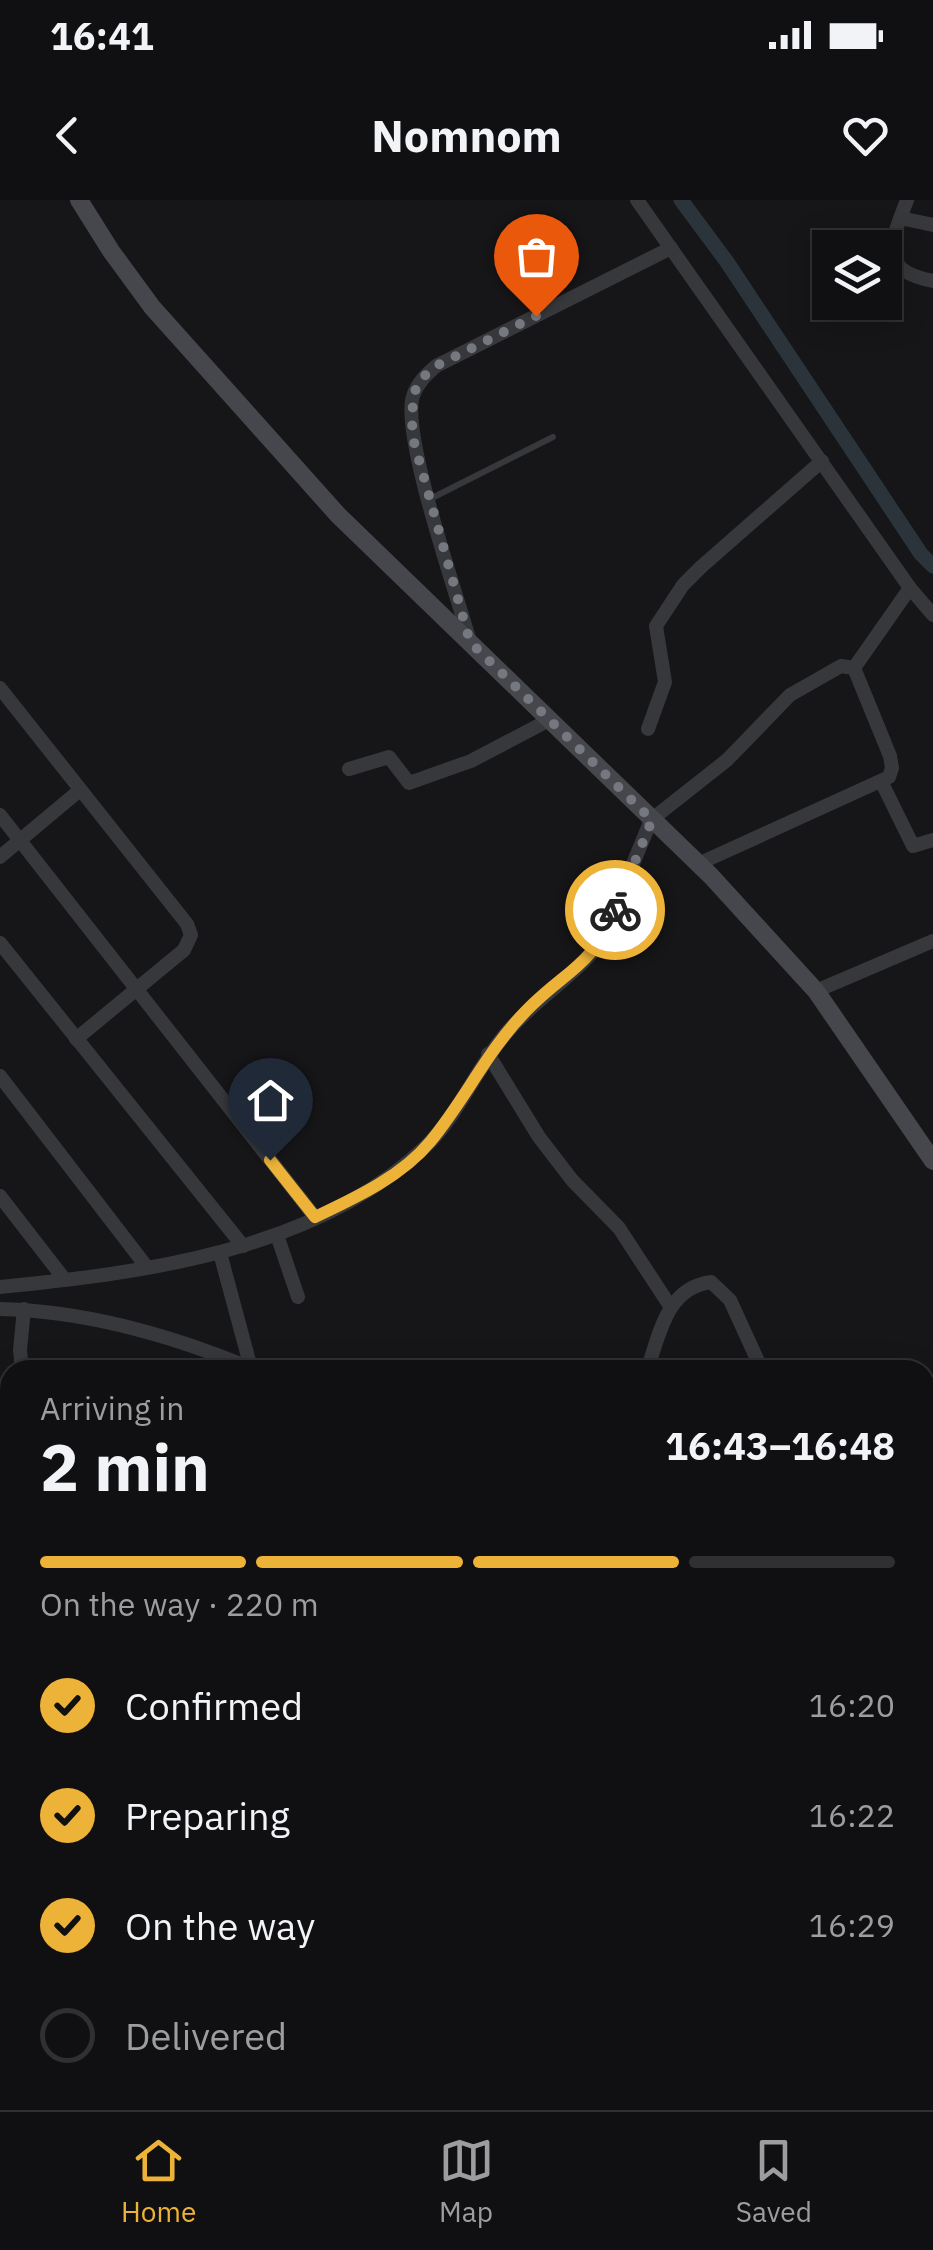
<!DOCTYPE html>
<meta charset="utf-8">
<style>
body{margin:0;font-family:"IBM Plex Sans",sans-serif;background:#19191b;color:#f1f3f6;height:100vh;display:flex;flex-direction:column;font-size:38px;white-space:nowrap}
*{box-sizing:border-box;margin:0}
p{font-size:32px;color:#9c9d9f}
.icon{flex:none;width:55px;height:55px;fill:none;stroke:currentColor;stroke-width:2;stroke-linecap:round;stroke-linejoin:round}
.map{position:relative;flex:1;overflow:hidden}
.sheet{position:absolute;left:0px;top:1160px;width:935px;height:750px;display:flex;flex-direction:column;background:#101012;border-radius:30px 30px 0 0;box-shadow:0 5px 25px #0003,0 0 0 2px #303032}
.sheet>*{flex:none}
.tools{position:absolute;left:812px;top:30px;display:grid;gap:20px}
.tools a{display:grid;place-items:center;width:90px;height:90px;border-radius:0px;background:#101012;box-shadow:0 5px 25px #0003,0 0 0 2px #303032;font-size:50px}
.pin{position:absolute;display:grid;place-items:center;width:85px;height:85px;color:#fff;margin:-102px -42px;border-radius:50% 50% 50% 0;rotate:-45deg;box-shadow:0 0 10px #0007}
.pin .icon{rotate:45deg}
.courier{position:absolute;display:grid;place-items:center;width:100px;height:100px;margin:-50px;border:8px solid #edb238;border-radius:50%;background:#fff;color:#222;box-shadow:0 2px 12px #0007}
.headline em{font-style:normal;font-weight:800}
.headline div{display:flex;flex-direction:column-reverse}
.headline{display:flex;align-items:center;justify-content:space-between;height:170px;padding:0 40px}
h1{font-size:65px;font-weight:800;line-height:75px}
.bar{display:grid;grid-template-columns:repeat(4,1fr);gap:15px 10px;align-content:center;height:120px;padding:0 40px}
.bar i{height:12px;border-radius:8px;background:#303032}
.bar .selected{background:#edb238}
.bar p{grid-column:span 4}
ol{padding:0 40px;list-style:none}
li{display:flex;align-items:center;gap:30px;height:110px}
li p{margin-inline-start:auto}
li .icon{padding:10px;border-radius:50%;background:#edb238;color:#111;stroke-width:4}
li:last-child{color:#9c9d9f}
li i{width:55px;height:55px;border:5px solid #303032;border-radius:50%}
.status{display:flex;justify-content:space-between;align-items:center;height:70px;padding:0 50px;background:#101012;direction:ltr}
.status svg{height:28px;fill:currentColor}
header{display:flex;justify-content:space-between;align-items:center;height:130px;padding:0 40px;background:#101012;font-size:45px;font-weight:800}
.tabs{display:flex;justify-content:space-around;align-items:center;height:140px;border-top:2px solid #303032;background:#101012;font-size:28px;color:#9c9d9f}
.tabs a{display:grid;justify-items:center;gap:5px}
.tabs .selected{color:#edb238}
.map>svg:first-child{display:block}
.water{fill:#2c343b}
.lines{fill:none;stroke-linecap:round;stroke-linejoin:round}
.canal{stroke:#2c343b;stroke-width:15}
.river{stroke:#2c343b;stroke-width:28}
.lane{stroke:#37383c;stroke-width:6}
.street{stroke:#37383c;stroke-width:14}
.secondary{stroke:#45474c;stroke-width:18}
.done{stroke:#75787f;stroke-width:10;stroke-dasharray:0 18}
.route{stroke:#edb238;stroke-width:12}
</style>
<div class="status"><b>16:41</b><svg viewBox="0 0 49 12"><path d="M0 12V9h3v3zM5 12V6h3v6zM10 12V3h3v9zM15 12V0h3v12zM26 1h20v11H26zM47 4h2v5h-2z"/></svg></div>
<header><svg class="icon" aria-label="back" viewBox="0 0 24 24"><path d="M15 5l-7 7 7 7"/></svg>Nomnom<svg class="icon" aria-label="heart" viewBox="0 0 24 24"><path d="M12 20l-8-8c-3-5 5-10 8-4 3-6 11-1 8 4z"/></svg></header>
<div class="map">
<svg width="933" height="1910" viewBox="0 0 933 1910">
<rect width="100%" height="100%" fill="#161618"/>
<polygon class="water" points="0,1360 10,1363 10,1458 0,1456"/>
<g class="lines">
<polyline class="canal" points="681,0 727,62 921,354 933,366"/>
<polyline class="river" points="925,1840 933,1845"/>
<g class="lane">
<polyline points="430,299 553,237"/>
<polyline points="803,1900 808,1910"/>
</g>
<g class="street">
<polyline points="637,0 910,388 933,415"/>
<path d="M907 0C891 43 876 70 933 81"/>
<polyline points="900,18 933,25"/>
<path d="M470 442C457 394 401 235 413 196 417 183 426 175 436 166L671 48"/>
<polyline points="854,468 910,388"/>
<polyline points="0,488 187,724 191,735 184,750 76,839"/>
<polyline points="648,529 665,482 656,426 683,385 701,367 822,261"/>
<polyline points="349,569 389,557 409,583 471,561 549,520"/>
<polyline points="882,583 913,646 933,640"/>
<polyline points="0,615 315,1017"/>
<polyline points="0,657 80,590"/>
<polyline points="0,743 243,1046"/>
<polyline points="816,791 933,741"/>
<polyline points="488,854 539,937 572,980 619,1028 670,1106"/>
<polyline points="0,876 146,1066"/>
<polyline points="0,996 65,1080"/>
<polyline points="277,1035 298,1097"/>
<polyline points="220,1053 251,1168"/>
<path d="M0 1087C143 1073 315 1051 425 947 459 915 477 866 508 831 537 798 575 776 601 742L651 620 727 560 790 495 841 466 854 468 890 556 892 568 889 577 698 664"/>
<path d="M0 1109C89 1111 174 1136 255 1170"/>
<polyline points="22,1170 20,1150 24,1109"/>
<path d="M647 1170C660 1134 666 1088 711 1082L730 1100 762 1170"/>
<polyline points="925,1326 933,1328"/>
<polyline points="925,1416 933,1415"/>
<polyline points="925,1565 933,1562"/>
<polyline points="925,1576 933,1604"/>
<polyline points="925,1785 933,1782"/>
<polyline points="502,1900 507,1910"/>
<polyline points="892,1900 901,1910"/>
<polyline points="378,1910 403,1900"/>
</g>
<polyline class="secondary" points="79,0 111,51 152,107 338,315 711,676 816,791 933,961"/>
</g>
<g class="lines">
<polyline class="done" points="536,116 436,166 421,179 413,195 412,235 470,442 652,620 615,710"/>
<path class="route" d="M270 960 315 1017C355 998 401 977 430 942 465 900 487 851 525 812 565 770 591 769 615 710"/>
</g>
</svg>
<div class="tools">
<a><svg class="icon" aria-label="layers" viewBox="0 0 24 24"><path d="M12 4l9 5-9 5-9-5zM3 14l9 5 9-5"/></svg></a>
</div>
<div class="pin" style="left:536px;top:116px;background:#ea580c"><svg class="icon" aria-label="bag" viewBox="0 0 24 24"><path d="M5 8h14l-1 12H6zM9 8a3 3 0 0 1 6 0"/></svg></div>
<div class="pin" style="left:270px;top:960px;background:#1f2937"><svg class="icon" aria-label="home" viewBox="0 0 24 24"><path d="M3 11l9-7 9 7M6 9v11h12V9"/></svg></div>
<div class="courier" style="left:615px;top:710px"><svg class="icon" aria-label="bike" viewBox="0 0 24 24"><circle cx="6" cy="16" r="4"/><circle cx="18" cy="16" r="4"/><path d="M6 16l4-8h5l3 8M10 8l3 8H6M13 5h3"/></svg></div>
<section class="sheet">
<div class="headline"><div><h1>2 min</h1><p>Arriving in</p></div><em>16:43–16:48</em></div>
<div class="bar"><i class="selected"></i><i class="selected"></i><i class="selected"></i><i></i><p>On the way · 220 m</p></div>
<ol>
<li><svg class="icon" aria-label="check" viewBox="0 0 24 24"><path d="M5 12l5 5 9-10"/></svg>Confirmed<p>16:20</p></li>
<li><svg class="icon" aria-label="check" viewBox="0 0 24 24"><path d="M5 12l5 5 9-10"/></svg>Preparing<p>16:22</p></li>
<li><svg class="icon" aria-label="check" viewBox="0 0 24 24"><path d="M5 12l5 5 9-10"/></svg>On the way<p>16:29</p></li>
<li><i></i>Delivered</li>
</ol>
</section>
</div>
<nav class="tabs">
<a class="selected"><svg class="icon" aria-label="home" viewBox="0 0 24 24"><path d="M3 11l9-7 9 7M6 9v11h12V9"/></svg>Home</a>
<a><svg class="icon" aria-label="map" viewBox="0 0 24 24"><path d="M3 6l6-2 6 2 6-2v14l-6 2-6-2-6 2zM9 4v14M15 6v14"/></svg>Map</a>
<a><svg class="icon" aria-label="saved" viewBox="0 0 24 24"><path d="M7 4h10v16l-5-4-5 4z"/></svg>Saved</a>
</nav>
